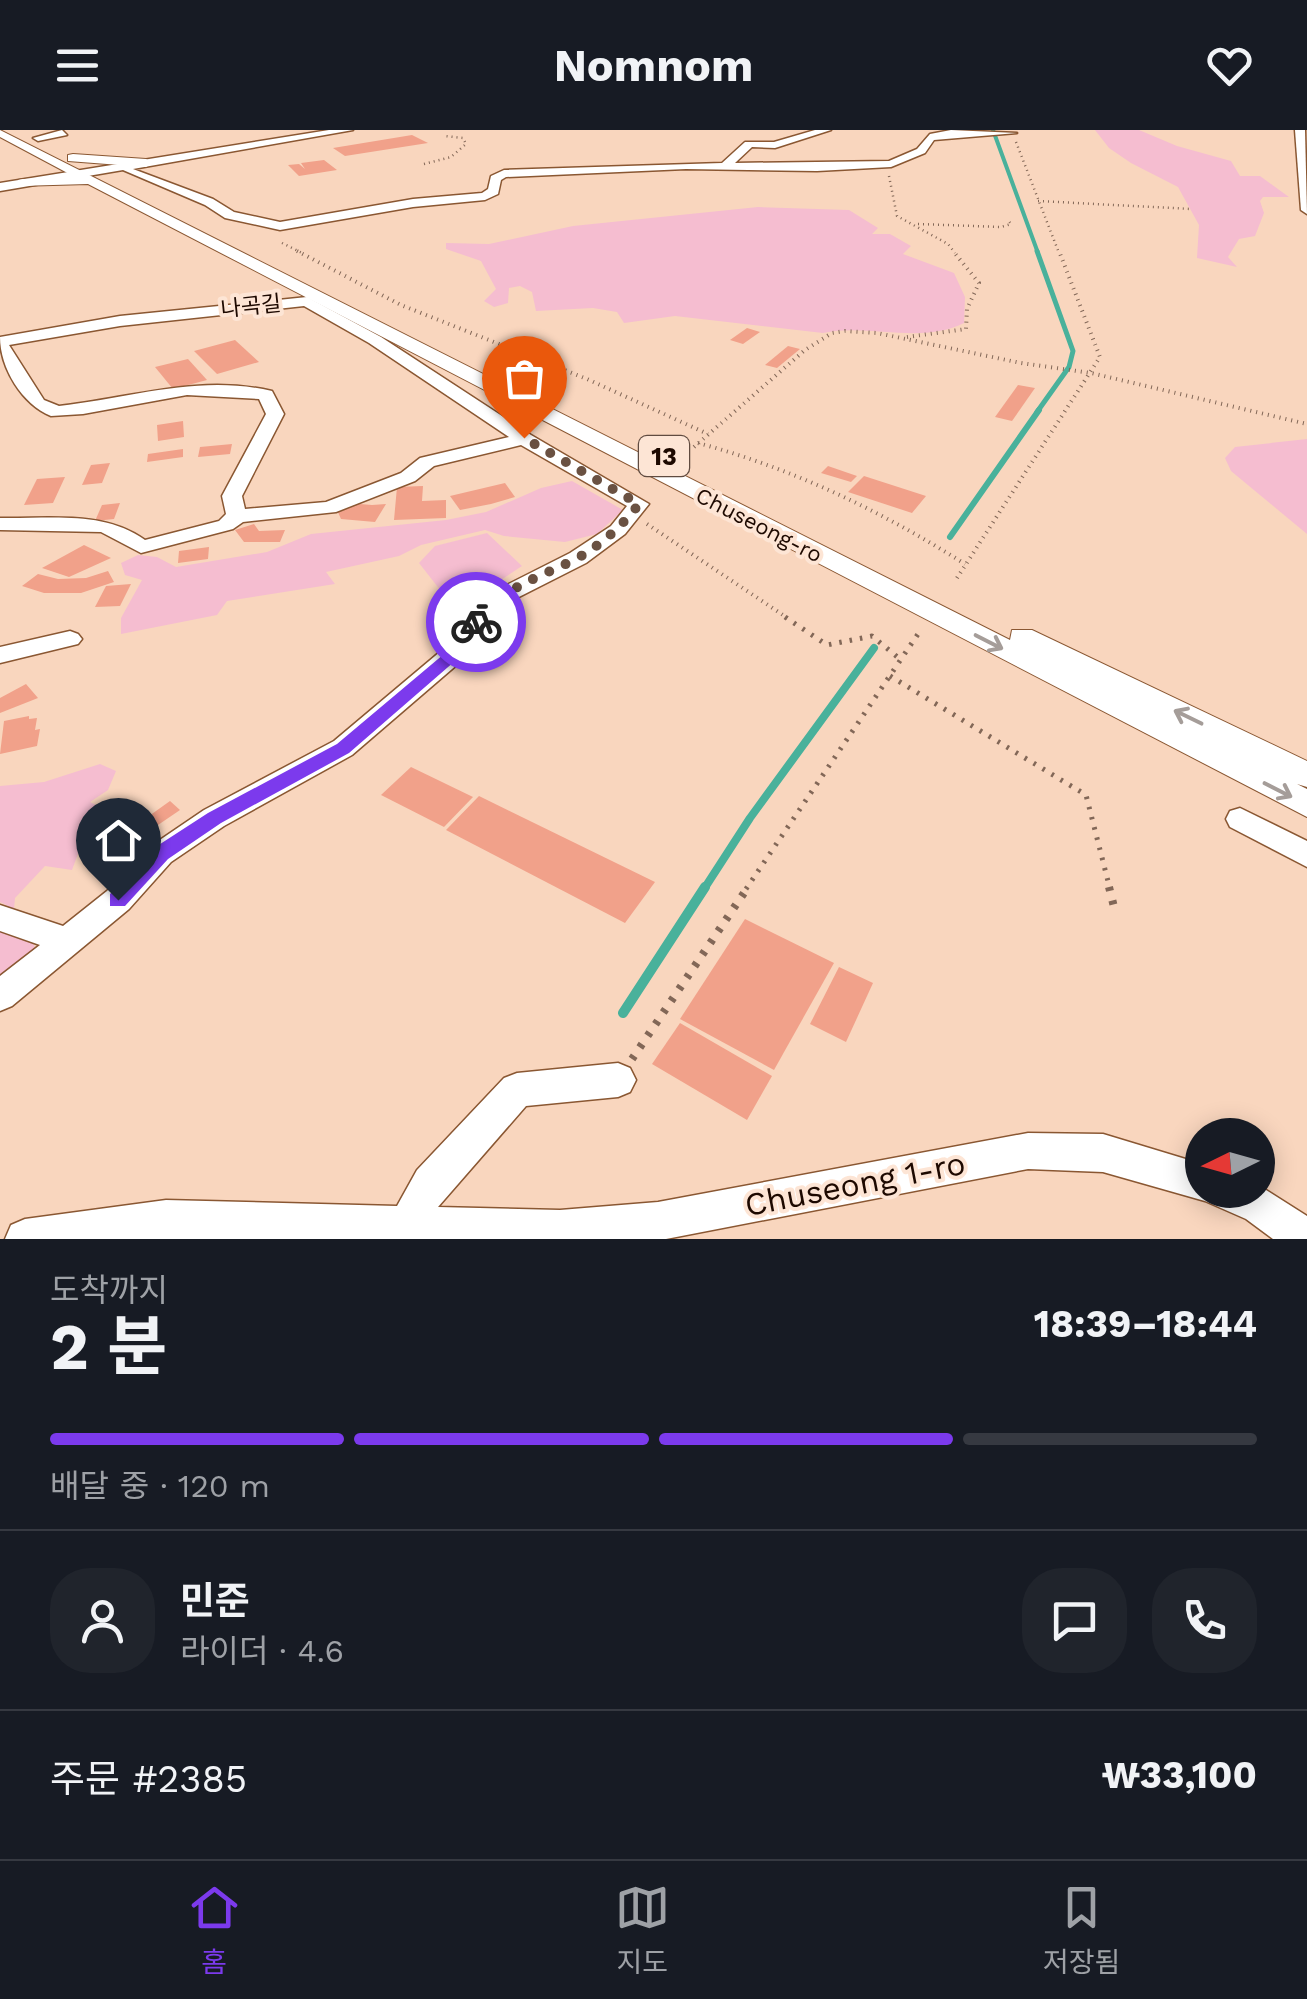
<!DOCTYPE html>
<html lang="ko">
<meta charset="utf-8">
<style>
body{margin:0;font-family:"Work Sans","Noto Sans KR",sans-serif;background:#20242c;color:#f1f3f6;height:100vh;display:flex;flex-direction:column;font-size:38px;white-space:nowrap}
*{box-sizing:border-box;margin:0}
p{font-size:32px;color:#9ea1a6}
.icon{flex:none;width:55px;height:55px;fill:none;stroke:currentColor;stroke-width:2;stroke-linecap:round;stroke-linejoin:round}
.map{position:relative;height:1109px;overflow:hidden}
.drawer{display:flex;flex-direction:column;background:#171b24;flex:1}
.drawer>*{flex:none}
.needle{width:65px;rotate:265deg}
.fabs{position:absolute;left:1185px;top:988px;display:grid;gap:20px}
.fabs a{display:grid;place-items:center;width:90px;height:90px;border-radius:50%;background:#171b24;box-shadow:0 5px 25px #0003;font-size:50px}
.pin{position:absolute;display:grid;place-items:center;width:85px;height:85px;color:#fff;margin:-102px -42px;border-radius:50% 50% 50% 0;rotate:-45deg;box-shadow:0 0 10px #0007}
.pin .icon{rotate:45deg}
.courier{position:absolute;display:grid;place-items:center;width:100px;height:100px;margin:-50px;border:8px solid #7c3aed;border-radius:50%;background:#fff;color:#222;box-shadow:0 2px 12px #0007}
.head em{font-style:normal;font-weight:700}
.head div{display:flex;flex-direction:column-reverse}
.head{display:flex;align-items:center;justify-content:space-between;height:170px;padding:0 50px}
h1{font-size:65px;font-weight:700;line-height:75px}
.bar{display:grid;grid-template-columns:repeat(4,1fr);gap:15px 10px;align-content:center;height:120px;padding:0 50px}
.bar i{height:12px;border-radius:8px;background:#363941}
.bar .selected{background:#7c3aed}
.bar p{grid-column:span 4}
.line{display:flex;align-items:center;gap:25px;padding:0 50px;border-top:2px solid #363941}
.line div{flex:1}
.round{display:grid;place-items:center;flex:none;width:105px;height:105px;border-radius:40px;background:#20242c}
header{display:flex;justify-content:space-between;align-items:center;height:130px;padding:0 50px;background:#171b24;font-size:45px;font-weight:700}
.tabs{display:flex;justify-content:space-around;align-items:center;height:140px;border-top:2px solid #363941;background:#171b24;font-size:28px;color:#9ea1a6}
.tabs a{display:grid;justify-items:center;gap:5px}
.tabs .selected{color:#7c3aed}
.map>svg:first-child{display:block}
.green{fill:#f5bdd0}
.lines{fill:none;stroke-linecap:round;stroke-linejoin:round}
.stream-far4{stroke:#49b19b;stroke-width:4}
.stream-far3{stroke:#49b19b;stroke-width:5}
.stream-far2{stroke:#49b19b;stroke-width:6}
.stream-far1{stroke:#49b19b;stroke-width:8}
.stream{stroke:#49b19b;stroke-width:10}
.building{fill:#f1a18a}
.minor-casing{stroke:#8a5732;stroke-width:3}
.major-casing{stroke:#8a5732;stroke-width:2}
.path-far3{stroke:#826757;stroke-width:2.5;stroke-dasharray:1 4;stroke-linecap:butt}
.path-far2{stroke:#826757;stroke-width:4;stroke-dasharray:1 5;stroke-linecap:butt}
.path-far1{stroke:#826757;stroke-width:5;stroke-dasharray:2.5 8;stroke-linecap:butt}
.path{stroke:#826757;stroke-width:8;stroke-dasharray:4 10;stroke-linecap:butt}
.minor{fill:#fff;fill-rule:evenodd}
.major{fill:#fff;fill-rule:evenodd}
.oneway{stroke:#a59d99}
.route{fill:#7c3aed}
.done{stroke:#6a5142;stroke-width:10;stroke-dasharray:0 18}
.labels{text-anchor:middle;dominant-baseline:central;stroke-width:8;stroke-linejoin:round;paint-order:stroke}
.far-street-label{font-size:22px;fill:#1d0900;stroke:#fde5d5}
.shield{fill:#fde5d5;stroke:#604b40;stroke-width:2.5}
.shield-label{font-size:25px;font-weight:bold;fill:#1d0900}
.near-street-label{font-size:32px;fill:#1d0900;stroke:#fde5d5}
</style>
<header><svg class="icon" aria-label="menu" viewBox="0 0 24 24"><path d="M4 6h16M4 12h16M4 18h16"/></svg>Nomnom<svg class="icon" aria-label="heart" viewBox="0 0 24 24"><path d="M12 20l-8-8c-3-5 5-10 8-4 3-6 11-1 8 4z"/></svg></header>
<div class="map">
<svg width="1307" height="1109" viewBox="0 0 1307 1109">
<rect width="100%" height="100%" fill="#f9d6be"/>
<g class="green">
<polygon points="1095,0 1139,0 1177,16 1231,31 1240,46 1260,46 1289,67 1263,67 1260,71 1264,83 1255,106 1239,109 1228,127 1237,137 1197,128 1199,95 1178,57 1131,33 1109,18"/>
<path d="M758 77 849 80 878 98 872 104H890L911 116 903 124 954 143 965 167 964 193C920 215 869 193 823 203L675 186 624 193 617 182 593 178 536 181 532 162 520 156 509 158 508 173 494 177 484 171 496 159 481 131 446 119V113L489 114 573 96Z"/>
<polygon points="1307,309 1307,404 1231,341 1225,328 1235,317"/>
<polygon points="572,351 623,380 597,404 565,412 504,406 485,400 421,415 399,426 326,442 335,454 227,471 217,485 121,504 121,488 142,450 125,445 121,433 138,425 157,427 176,437 267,422 311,404 446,390 486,382 541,358"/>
<polygon points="487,403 522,436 480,464 473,475 455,479 419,433 435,416"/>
<polygon points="100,634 116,641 108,660 90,672 96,675 72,740 45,736 15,768 14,779 0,772 0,656 44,652"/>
<polygon points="0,801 33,813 37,823 0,851"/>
</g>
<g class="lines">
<polyline class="stream-far4" points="993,0 1038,123"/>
<polyline class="stream-far3" points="1037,121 1073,221 1069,237 1037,282"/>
<polyline class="stream-far2" points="950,407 1039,280"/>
<polyline class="stream-far1" points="704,759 750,688 874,518"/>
<polyline class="stream" points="623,883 705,757"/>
</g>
<g class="building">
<polygon points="412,5 428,13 345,26 333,18"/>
<polygon points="324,30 337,40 299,46 288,35 299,34 305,39 301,33"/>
<polygon points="747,198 760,202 743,214 730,210"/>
<polygon points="235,210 259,232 217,244 194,221"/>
<polygon points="788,216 800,219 777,238 765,235"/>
<polygon points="188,229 207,250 173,259 155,237"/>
<polygon points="1018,255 1035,258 1012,291 995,287"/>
<polygon points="183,291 184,307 158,311 157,295"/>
<polygon points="232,314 230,324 198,327 200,317"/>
<polygon points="183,319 183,327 147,332 148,324"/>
<polygon points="110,333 102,353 82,355 91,335"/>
<polygon points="828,336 857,346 851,352 821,343"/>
<polygon points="864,346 926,366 912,383 848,362"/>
<polygon points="65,347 53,373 24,375 37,349"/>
<polygon points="505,353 515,367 491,374 460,380 450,366"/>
<polygon points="423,356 422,371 446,370 446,388 394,390 397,357"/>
<polygon points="120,373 114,389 95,391 102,375"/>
<polygon points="348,373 372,375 386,374 375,392 341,389 337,380"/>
<polygon points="254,394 259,401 285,400 280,412 244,412 235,400"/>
<polygon points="84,415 111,428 69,447 42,438"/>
<polygon points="209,417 208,429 178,433 179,421"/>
<polygon points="108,441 114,452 81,463 44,463 22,456 38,444 58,449 86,448"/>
<polygon points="131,454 120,476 95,477 106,456"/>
<polygon points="26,554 38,568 0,583 0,568"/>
<polygon points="29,586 29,589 37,588 35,600 40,599 37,616 0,624 4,591"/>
<polygon points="411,637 473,667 444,697 381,665"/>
<polygon points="479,666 655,752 625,793 446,700"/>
<polygon points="170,671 180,680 158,695 149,686"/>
<polygon points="745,789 834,833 774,940 680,889"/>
<polygon points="839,837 873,853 846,912 810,894"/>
<polygon points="680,893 772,946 747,990 652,934"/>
</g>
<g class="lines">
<g class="minor-casing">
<g id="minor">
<polygon points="62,0 67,5 38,11 33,8"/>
<polygon points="329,0 353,0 133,39 213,69 234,82 280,92 413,69 482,63 488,59 491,46 504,40 722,33 745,12 774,12 815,0 831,0 775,18 752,17 735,33 889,31 917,19 930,4 951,0 1017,3 934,10 925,23 891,37 817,41 686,39 506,47 501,50 498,64 485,70 413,77 280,100 225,88 205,75 123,40 0,61 0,53"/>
<polygon points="1295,0 1305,0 1307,84 1301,80"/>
<path d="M307 167 381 207 531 305 649 374 625 404 586 433 499 477 459 533 352 625 224 696 171 732 129 779 12 876 0 881V846L40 815 0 801V775L63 796 107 761 151 716 204 680 334 611 441 521 483 467 570 423 611 396 627 376 521 315 434 336 415 351 336 382 243 392 233 399 141 423 101 402 0 400V388C49 389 104 380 145 410L219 391 226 384 222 366 266 284 259 269 187 265 83 284 51 286C22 274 0 238 0 207L120 186ZM304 176 369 213 509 307 420 328 401 343 326 372 245 379 242 366 284 284 272 261C199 244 131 268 59 276L44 270 9 215 120 196Z"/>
<polygon points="70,501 78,504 82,509 78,514 0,533 0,517"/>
<polygon points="1240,678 1307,711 1307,737 1230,697 1226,689 1230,681"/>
<polygon points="618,933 630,938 636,950 630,962 618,967 526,976 438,1077 560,1080 658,1072 1028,1003 1103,1004 1202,1034 1202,1060 1258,1060 1258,1055 1307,1086 1307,1109 1273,1109 1246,1089 1205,1071 1103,1042 1028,1039 666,1109 5,1109 11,1095 25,1089 166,1070 397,1076 417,1040 504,948 517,943"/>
</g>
</g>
<g class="major-casing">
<g id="major">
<polygon points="0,0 1010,510 1012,500 1032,500 1307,631 1307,657 1297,654 1307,659 1307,687 88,54 18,56 18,50 23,49 75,47 0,7"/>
<polygon points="73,24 146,29 153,33 146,37 68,31 68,25"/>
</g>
</g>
<g class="path-far3">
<polyline points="1016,12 1059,123"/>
<polyline points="424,34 451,27 466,14 463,8 445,6"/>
<polyline points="889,46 897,86 948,114 955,123"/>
<polyline points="1038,71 1191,79"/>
<polyline points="918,94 1001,97 1011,94 1008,90"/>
<polyline points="282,113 302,123"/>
</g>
<g class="path-far2">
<polyline points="297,121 401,175 587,249 708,304"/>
<polyline points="907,207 966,199 967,179 979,153 953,121"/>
<path d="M698 313C794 339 881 381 965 434"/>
<polyline points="694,317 805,220 832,203 845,201 877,203 1021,233 1091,243 1307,294"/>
<polyline points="647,394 789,489"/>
<polyline points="957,448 1100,227 1059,121"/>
</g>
<g class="path-far1">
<polyline points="785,487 827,515 872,506 901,530"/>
<polyline points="890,546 1086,665 1110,759"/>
<polyline points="746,759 918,504"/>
</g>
<g class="path">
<polyline points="1109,757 1114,777"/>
<polyline points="632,929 748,757"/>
</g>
<use href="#minor" class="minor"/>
<use href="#major" class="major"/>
</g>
<defs><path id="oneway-shaft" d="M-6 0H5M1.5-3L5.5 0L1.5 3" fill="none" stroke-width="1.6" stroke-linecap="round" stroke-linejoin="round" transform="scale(2.5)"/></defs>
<g class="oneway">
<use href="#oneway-shaft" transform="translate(989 512) rotate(27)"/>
<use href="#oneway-shaft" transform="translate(1188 587) rotate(-154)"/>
<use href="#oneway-shaft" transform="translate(1278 660) rotate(27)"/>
</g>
<polygon class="route" points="471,488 484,492 455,531 349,623 221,693 168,729 125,776 110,776 110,764 154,718 208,683 337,614 444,524"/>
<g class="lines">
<path class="done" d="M476 492C502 458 538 448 574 430 600 416 621 397 639 374L524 308"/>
</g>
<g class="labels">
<g class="far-street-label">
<text transform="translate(251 176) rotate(-6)">나곡길</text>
<text transform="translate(759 395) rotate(27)">Chuseong-ro</text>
</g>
<rect class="shield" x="639" y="306" width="50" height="40" rx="8"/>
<g class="shield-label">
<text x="664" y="326">13</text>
</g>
<g class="near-street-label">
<text transform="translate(855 1054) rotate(-11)">Chuseong 1-ro</text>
</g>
</g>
</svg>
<div class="fabs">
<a><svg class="needle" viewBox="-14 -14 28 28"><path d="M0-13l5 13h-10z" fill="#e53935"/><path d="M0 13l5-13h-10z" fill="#9ea1a6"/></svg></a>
</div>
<div class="pin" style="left:524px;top:308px;background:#ea580c"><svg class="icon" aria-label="bag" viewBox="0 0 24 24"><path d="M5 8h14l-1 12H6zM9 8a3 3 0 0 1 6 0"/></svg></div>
<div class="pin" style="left:118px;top:770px;background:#1f2937"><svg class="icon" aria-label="home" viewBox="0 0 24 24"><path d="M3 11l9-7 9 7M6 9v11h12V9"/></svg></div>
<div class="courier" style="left:476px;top:492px"><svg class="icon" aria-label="bike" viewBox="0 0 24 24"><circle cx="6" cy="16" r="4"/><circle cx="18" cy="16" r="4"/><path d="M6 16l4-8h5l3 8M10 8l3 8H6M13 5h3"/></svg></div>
</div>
<section class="drawer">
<div class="head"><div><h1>2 분</h1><p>도착까지</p></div><em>18:39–18:44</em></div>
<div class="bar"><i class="selected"></i><i class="selected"></i><i class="selected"></i><i></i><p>배달 중 · 120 m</p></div>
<div class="line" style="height:180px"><a class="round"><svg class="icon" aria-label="person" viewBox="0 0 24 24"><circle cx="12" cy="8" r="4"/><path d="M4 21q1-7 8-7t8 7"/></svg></a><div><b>민준</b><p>라이더 · 4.6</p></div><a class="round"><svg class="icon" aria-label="chat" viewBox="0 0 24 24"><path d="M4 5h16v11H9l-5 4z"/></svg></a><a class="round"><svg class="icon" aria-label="phone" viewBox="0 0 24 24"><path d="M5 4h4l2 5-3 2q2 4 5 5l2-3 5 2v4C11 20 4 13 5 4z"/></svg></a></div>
<div class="line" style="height:130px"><div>주문 #2385</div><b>₩33,100</b></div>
</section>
<nav class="tabs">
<a class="selected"><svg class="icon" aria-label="home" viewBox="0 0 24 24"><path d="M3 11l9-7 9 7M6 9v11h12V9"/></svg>홈</a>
<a><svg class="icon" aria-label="map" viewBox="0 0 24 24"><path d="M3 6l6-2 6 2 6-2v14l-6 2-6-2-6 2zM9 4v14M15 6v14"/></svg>지도</a>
<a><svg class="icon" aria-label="saved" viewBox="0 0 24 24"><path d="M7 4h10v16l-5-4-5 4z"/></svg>저장됨</a>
</nav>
